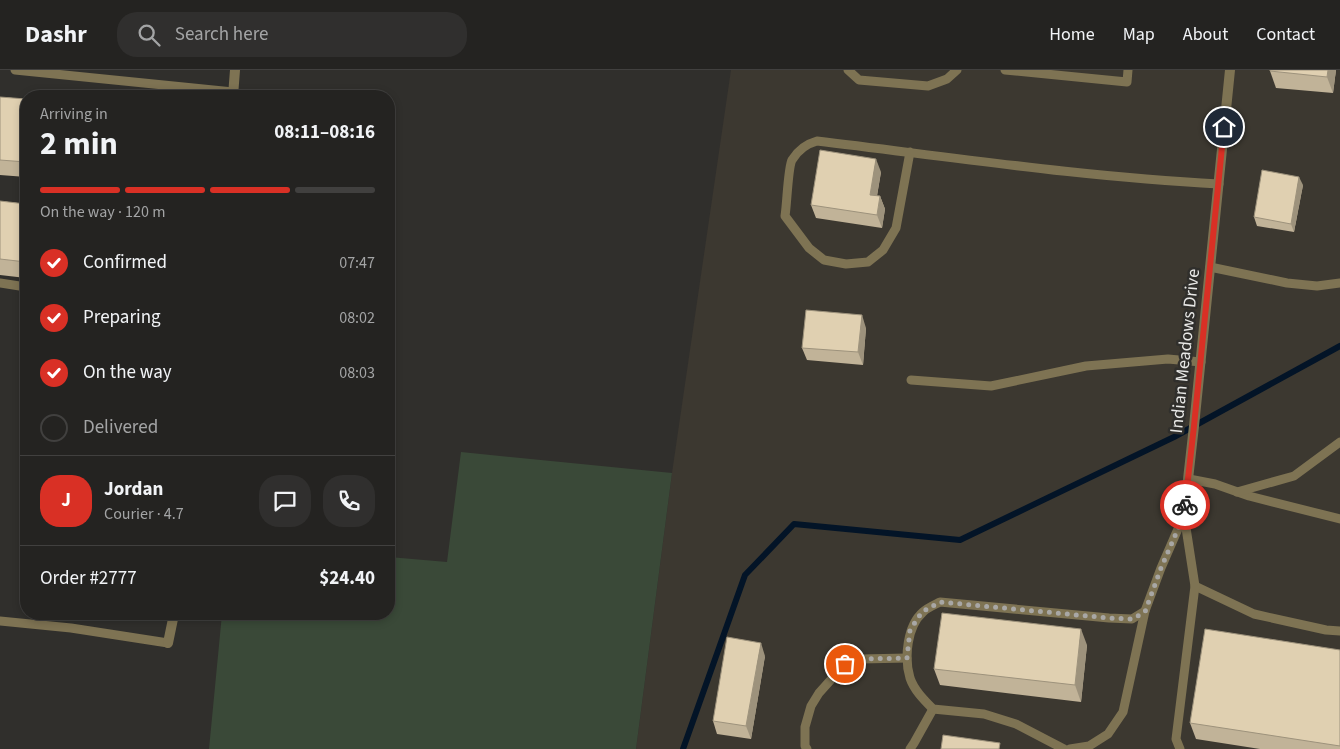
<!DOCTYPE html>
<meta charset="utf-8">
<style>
body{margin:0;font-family:"Source Sans 3",sans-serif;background:#302f2e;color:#f1f3f6;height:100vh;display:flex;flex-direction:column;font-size:19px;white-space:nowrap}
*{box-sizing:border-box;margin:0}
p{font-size:16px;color:#a3a4a5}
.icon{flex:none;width:28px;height:28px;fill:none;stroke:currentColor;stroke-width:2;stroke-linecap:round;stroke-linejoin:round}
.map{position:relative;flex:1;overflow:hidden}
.drawer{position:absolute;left:20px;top:20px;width:375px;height:530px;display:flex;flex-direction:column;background:#242321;border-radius:20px;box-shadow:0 2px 8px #0003,0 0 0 1px #41403f}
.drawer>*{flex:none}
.pin{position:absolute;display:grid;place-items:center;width:42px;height:42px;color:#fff;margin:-21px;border:2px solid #fff;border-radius:50%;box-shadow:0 1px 5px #0007}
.courier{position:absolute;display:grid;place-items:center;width:50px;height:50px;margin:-25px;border:4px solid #d93025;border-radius:50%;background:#fff;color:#222;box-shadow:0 1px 6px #0007}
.summary em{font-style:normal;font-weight:700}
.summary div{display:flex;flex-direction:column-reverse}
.summary{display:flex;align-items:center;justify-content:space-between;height:85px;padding:0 20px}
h1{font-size:32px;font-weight:700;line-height:38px}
.bar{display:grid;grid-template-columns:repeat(4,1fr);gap:8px 5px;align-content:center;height:60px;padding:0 20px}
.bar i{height:6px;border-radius:4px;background:#41403f}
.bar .active{background:#d93025}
.bar p{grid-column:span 4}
.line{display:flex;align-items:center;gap:12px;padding:0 20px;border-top:1px solid #41403f}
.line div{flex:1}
.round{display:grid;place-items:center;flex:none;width:52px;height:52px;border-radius:20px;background:#302f2e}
ol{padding:0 20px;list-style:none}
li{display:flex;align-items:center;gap:15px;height:55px}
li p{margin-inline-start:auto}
li .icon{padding:5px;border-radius:50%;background:#d93025;color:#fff;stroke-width:4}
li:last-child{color:#a3a4a5}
li i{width:28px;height:28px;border:2px solid #41403f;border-radius:50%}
header{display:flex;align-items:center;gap:30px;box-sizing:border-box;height:70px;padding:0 25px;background:#242321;border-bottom:1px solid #41403f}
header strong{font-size:24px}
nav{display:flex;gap:28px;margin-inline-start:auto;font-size:18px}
.search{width:350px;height:45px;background:#302f2e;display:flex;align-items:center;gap:12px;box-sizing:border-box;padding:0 18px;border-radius:20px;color:#a3a4a5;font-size:19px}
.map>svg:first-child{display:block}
.built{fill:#3c3830}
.green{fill:#3a4938}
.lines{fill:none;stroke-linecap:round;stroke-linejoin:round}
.stream{stroke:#031427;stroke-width:6}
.lane{stroke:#7e7353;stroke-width:9}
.street{stroke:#7e7353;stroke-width:10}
.wall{fill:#c1b398}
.shaded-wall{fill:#9d927c}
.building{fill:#e0d0b1;stroke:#9d927c}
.done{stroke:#a8a7a5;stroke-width:5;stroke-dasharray:0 9}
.route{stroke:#d93025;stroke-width:6}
.labels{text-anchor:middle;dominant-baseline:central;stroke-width:5;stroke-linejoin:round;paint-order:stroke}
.street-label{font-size:18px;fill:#e8e8e6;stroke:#302f2c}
</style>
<header>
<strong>Dashr</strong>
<div class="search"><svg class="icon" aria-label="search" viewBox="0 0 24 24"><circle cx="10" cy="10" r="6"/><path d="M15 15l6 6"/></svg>Search here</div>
<nav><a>Home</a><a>Map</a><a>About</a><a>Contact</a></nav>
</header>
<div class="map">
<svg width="1340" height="679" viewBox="0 0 1340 679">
<rect width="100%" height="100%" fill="#302f2c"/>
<polygon class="built" points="731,0 1340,0 1340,679 636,679 672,403"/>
<polygon class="green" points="461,382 672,403 636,679 209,679 222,544 389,544 389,487 447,492"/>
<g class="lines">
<polyline class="stream" points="683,679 745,505 794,454 960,470 1174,367 1340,276"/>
<g class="lane">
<polyline points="15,0 233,22"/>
<polyline points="848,0 859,10 928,16 947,9 957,0"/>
<polyline points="1005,0 1127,12 1128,0"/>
<path d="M910 82 896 158 883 180 868 192 846 194 824 190 809 178 785 146C787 134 788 97 792 90 798 80 806 74 817 71 951 87 1084 107 1219 114"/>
<polyline points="1210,197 1287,213 1317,216 1340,213"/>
<polyline points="0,213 26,217"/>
<polyline points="911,310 991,316 1086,296 1168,289 1201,292"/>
<polyline points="1189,409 1215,414 1249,426 1340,449"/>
<polyline points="1237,422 1294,406 1340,372"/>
<polyline points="1195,516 1254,544 1326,560 1340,561"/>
<polyline points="0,551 71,558 168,573"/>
<polyline points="807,679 805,676 805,657 811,636 819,623 845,594 861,589 907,588"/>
<polyline points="910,679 914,673 933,639"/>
<path d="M1064 679 1016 654 984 644 933 639C924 630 914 620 910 608 904 588 907 556 923 542 927 538 934 535 940 532L1109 548 1132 549 1145 541"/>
<polyline points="1070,679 1089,676 1108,664 1123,642 1145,541 1161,498 1184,445"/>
<polyline points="1180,679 1176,669 1195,516 1184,445"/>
</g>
<g class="street">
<polyline points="233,26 235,0"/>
<polyline points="1184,445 1194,356 1230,0"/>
<polyline points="168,573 174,544"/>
</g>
</g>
<g class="wall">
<polygon points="1336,0 1333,23 1276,18 1270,1"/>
<polygon points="0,27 26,29 26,107 0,105"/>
<polygon points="881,102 877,126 880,126 885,139 882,158 816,148 811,135"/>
<polygon points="1303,115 1294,162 1257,156 1254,147"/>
<polygon points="0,131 26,134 26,208 0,205"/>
<polygon points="866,258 863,295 807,290 802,278"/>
<polygon points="1087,575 1081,632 940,615 934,599"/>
<polygon points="1340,580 1340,679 1260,679 1196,669 1190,653"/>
<polygon points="765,586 751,669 717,664 713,651"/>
</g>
<g class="shaded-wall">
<polygon points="1328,0 1336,0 1333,23 1327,7"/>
<polygon points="876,89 881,102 875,137 870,125"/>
<polygon points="1299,107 1303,115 1294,162 1291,154"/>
<polygon points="880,126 885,139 882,158 877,145"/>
<polygon points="862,245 866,258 863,295 858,282"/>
<polygon points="1081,559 1087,575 1081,632 1075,615"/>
<polygon points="761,573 765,586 751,669 746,656"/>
</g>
<g class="building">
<polygon points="1270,0 1328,0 1327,7 1270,1"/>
<polygon points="0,27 26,29 26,92 0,90"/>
<polygon points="820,80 876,89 870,125 880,126 877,145 811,135"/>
<polygon points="1262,100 1299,107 1291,154 1254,147"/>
<polygon points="0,131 26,134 26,192 0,189"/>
<polygon points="806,240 862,245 858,282 802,278"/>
<polygon points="942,543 1081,559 1075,615 934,599"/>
<polygon points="1205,559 1340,580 1340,676 1190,653"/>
<polygon points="727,567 761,573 746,656 713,651"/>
<polygon points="943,665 1000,673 999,679 941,679"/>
</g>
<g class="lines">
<polyline class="done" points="845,594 861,589 907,588 910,560 922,542 940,532 1109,548 1132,549 1145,542 1161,498 1184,445 1185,435"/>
<polyline class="route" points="1185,435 1194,356 1224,57"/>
</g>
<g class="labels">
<g class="street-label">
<text transform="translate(1185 281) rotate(-84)">Indian Meadows Drive</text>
</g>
</g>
</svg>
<div class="pin" style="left:845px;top:594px;background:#ea580c"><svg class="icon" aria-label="bag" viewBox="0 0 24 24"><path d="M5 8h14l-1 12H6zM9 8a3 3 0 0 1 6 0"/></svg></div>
<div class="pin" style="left:1224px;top:57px;background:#1f2937"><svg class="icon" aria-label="home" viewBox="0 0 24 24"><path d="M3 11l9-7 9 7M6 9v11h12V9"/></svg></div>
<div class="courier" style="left:1185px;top:435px"><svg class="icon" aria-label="bike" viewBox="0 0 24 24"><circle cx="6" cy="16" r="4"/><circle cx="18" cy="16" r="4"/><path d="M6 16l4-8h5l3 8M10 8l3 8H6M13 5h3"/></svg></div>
<section class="drawer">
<div class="summary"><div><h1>2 min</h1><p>Arriving in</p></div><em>08:11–08:16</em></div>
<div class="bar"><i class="active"></i><i class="active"></i><i class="active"></i><i></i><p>On the way · 120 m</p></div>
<ol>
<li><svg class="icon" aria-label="check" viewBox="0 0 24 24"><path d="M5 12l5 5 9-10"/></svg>Confirmed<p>07:47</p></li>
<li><svg class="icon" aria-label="check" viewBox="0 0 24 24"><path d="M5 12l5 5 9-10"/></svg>Preparing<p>08:02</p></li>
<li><svg class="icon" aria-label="check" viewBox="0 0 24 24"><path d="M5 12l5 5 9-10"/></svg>On the way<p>08:03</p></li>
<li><i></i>Delivered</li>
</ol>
<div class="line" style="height:90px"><b class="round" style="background:#d93025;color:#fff">J</b><div><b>Jordan</b><p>Courier · 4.7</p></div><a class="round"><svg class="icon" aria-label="chat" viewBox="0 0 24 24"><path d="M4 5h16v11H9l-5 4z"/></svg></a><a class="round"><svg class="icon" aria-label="phone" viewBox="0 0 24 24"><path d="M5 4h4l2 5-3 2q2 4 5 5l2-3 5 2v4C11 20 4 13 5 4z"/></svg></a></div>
<div class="line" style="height:65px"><div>Order #2777</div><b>$24.40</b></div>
</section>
</div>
